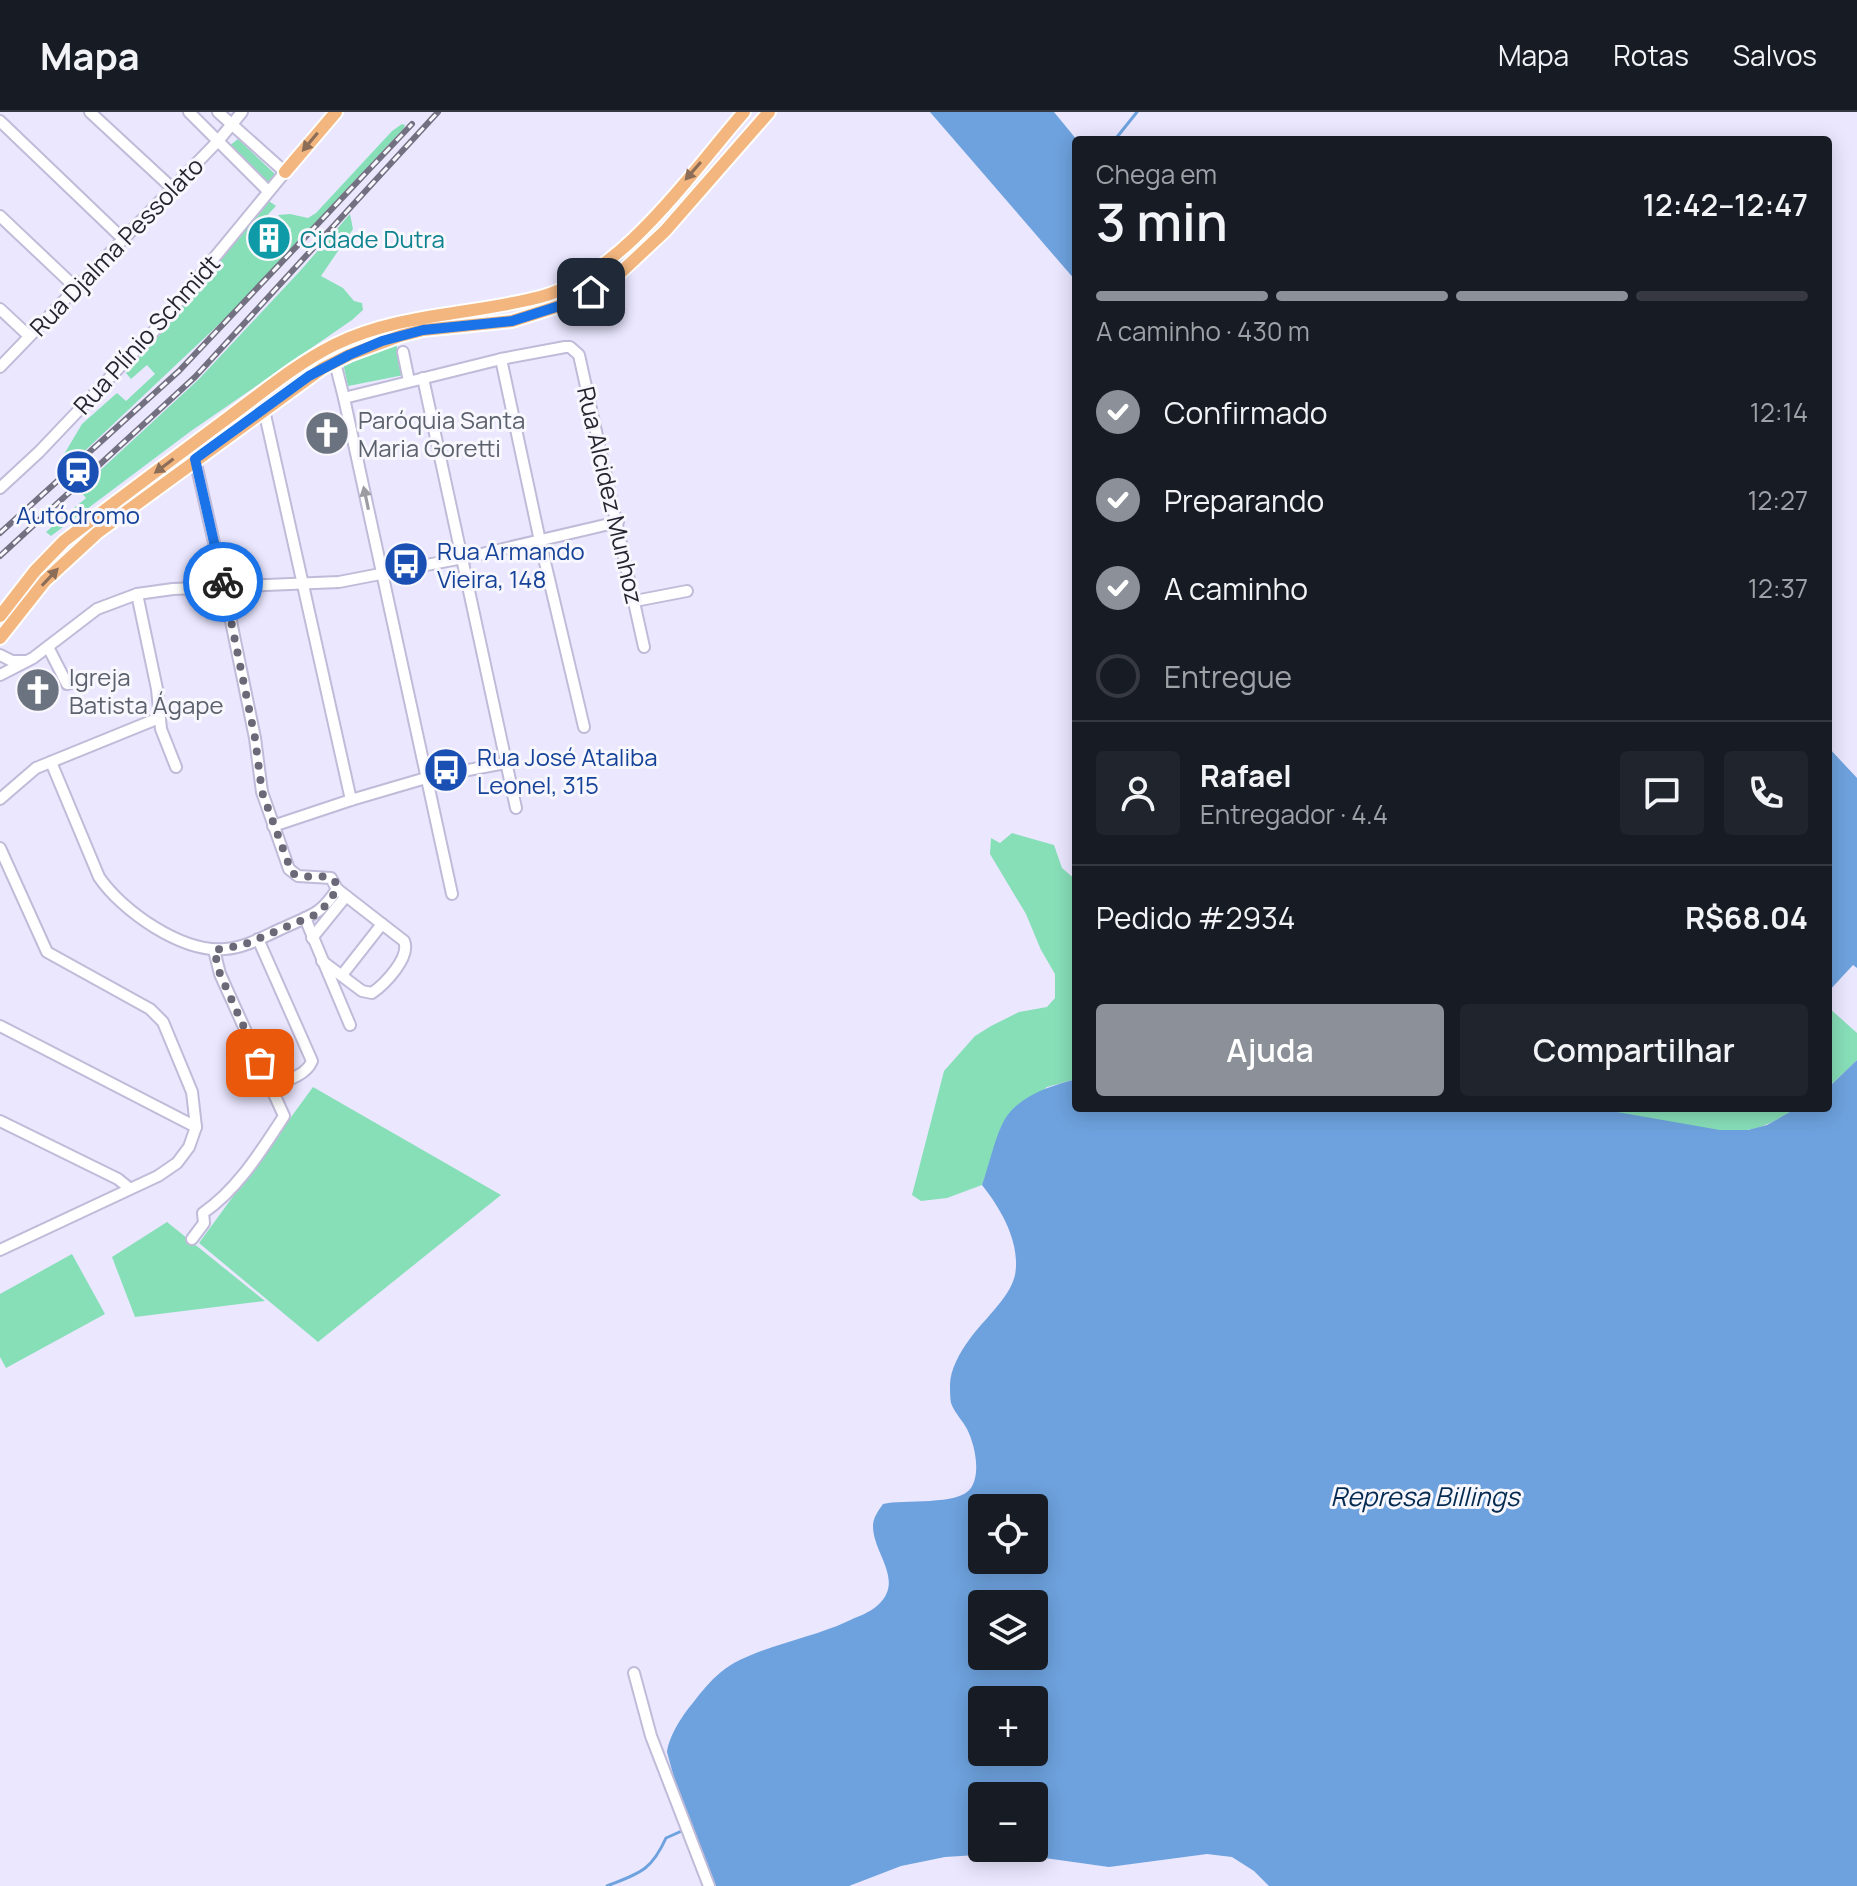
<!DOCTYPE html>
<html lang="pt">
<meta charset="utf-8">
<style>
body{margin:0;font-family:Manrope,sans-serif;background:#20242c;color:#f1f3f6;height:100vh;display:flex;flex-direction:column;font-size:30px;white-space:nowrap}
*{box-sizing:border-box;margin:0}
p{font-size:26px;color:#9ea1a6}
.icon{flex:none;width:44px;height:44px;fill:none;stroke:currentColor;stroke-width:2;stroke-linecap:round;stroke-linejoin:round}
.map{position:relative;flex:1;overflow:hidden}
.panel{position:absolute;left:1072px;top:24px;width:760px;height:976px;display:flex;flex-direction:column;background:#171b24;border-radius:8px;box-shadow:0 4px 20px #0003}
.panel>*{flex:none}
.controls{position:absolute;left:968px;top:1382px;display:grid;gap:16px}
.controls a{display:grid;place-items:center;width:80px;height:80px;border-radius:8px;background:#171b24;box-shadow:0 4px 20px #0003;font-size:40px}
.pin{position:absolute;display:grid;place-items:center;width:68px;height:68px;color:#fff;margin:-34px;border-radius:16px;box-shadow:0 4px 12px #0006}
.courier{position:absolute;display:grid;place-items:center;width:80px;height:80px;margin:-40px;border:6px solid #1a73e8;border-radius:50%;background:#fff;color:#222;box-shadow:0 2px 10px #0007}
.overview em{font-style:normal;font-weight:600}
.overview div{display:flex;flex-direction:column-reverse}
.overview{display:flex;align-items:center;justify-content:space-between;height:136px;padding:0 24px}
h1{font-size:52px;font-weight:600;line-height:60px}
.bar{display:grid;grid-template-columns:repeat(4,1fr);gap:12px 8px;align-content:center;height:96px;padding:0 24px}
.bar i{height:10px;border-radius:6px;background:#363941}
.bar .on{background:#8c9099}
.bar p{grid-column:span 4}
.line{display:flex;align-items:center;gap:20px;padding:0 24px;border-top:2px solid #363941}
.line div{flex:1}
.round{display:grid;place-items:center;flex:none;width:84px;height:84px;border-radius:8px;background:#20242c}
ol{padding:0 24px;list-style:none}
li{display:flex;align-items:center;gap:24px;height:88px}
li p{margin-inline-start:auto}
li .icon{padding:8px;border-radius:50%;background:#8c9099;color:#fff;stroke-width:4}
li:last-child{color:#9ea1a6}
li i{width:44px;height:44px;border:4px solid #363941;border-radius:50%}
.primary-button{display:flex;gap:16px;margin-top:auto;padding:16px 24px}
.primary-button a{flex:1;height:92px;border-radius:8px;background:#8c9099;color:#fff;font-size:32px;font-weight:600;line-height:92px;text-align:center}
.primary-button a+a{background:#20242c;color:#f1f3f6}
header{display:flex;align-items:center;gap:48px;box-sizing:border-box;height:112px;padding:0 40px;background:#171b24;border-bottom:2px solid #363941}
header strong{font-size:38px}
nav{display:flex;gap:44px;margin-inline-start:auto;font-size:28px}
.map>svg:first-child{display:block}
.green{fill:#87dfb8}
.water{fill:#6ea2de;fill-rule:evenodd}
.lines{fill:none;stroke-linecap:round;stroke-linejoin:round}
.stream{stroke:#6ea2de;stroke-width:3}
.minor-casing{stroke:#c0bbd8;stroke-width:14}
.major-casing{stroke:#fff;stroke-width:16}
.minor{stroke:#fff;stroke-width:10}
.major{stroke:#f3b67f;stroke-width:12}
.rail-casing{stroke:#737181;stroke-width:6}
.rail{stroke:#f8f7fd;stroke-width:3;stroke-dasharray:9;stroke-linecap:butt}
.oneway{fill:#8c6d57}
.oneway2{fill:#9d9ca1}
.done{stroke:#6b6878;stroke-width:8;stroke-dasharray:0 14.4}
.route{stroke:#1a73e8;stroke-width:10}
.labels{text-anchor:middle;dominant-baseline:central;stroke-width:6;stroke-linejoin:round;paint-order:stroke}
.culture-label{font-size:24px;fill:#0d838f;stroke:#f8f7fd;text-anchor:start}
.street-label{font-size:24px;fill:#26242f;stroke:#f8f7fd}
.worship-label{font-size:24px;fill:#5b616d;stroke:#f8f7fd;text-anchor:start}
.transit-label{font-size:24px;fill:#164399;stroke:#f8f7fd;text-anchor:start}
.water-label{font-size:26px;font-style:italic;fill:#052b51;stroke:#f8f7fd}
</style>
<header>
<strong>Mapa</strong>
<nav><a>Mapa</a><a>Rotas</a><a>Salvos</a></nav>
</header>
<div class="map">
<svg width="1857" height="1774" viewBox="0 0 1857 1774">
<rect width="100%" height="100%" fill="#eae7ff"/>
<g class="green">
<polygon points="402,12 405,13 404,16 233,199 71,352 63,344 82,312 117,281 126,289 155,262 147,253 131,267 126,261 266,91 269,89 276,94 258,113 263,118 249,132 262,146 291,117 278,103 290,102 308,106 316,101 392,19"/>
<polygon points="238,27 276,63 268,71 229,34"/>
<polygon points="350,102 353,117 321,164 343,176 354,189 362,191 363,198 352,208 191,319 51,424 46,420 86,386 79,378 199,267 300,159"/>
<polygon points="396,231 404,263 348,274 343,251"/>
<polygon points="1012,721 1054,733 1062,756 1076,768 1076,967 1047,975 1006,1007 982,1073 947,1086 921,1089 912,1083 944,959 975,924 991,914 1019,900 1047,895 1055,886 1055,862 1041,838 1026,802 990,742 991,726 1000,731"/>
<polygon points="1828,895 1857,921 1857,948 1828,976"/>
<polygon points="313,975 501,1083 318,1230 199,1131"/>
<path d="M1594 996H1797C1781 1005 1765 1016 1747 1018 1697 1023 1643 1005 1594 996Z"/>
<polygon points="167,1110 265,1189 135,1205 112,1145"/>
<polygon points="72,1142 105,1202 6,1256 0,1245 0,1182"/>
</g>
<g class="water">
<polygon points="930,0 1054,0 1077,28 1076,169"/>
<polygon points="1828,635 1857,666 1857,856 1853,853 1828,880"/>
<path d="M1857 948V1774H1269L1254 1759 1232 1745 1207 1742 1109 1755 1009 1741 945 1745 901 1754 849 1774H715L688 1717 667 1640C669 1624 682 1604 692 1592 701 1580 710 1569 721 1560 750 1536 810 1527 846 1510 856 1505 870 1501 878 1493 905 1468 873 1442 873 1414 873 1406 878 1399 883 1392 903 1387 959 1394 971 1376 981 1361 975 1333 967 1317 963 1309 954 1300 951 1291 950 1286 950 1278 950 1273 950 1258 960 1240 969 1228 982 1209 1010 1186 1015 1163 1021 1131 1001 1097 982 1073 989 1054 995 1024 1005 1007 1020 983 1051 974 1076 967V996H1594L1720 1018H1748L1767 1013 1797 996H1828V976ZM982 1396H1034V1448H982ZM982 1492H1034V1544H982ZM982 1588H1034V1640H982ZM982 1684H1034V1736H982Z"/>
</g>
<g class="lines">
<g class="stream">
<polyline points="1117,25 1137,0"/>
<path d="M607 1774C640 1761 651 1759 666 1726L684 1718"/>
</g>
<g class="minor-casing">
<g id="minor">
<polyline points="90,0 172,76"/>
<polyline points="189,0 268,79"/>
<polyline points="0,9 122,126"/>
<polyline points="0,104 75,175"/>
<polyline points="0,197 29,224"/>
<polyline points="331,235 344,286 452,782"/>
<polyline points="403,240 409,269"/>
<polyline points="501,247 540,429 584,615"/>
<polyline points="0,255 218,29 242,0"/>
<polyline points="423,266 516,696"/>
<polyline points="344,286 501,247 565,235 570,235 579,243 644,535"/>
<polyline points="264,298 351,688"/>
<path d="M195 347 224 475 255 626 262 680 289 757 298 764 331 766 337 777 404 829C411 845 385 872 372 881L362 879 322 849"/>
<polyline points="0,376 39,340 154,219 285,60 218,0"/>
<polyline points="137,482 157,577 161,617 176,655"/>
<polyline points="635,489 687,479"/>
<polyline points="48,535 67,572 82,569"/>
<polyline points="0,543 12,549 26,549"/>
<polyline points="0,563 33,546 97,497 137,482 173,477 339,470 473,444 618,410"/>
<path d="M51 650 99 765C122 799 182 841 225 837 245 836 265 824 283 816 310 803 320 804 337 777"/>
<polyline points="0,687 36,656 159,606"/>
<polyline points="273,714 351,688 426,666 505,651"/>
<polyline points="0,736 47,840 150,897 163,910 192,980 196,1015 189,1035 177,1051 158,1064 0,1138"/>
<polyline points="305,806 350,913"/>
<polyline points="312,826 346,784"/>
<path d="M258 827 312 949C306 964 285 969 270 974"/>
<polyline points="342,863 382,812"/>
<polyline points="0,914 196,1015"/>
<polyline points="0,1009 118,1067 129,1076"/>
<path d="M192 1127 204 1111 203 1101C238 1077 261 1039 284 1004L220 862 214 838"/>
<polyline points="634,1561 651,1624 709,1774"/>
</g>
</g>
<g class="major-casing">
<g id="major">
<polyline points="285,60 336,0"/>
<path d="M0 504 35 459 64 429C119 387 174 346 229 305 263 280 296 252 334 233 399 201 471 203 540 185 622 163 690 62 744 0"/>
<polyline points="0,526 45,469 97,421 323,256 349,243 400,224 423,218 512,209 556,195 591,180 618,163 665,119 769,0"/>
</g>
</g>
<use href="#minor" class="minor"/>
<use href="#major" class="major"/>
<g class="rail-casing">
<g id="rail">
<polyline points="0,421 179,259 412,12"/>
<polyline points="0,444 195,265 438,0"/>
</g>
</g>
<use href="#rail" class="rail"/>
</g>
<defs><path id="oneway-solid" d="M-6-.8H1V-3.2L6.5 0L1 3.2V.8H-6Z" transform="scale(2)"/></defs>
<g class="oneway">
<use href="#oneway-solid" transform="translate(310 30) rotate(130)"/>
<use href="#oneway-solid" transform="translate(693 59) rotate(131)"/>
<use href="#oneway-solid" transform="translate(164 354) rotate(143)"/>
<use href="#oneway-solid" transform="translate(50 465) rotate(-47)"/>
</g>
<use class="oneway2" href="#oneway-solid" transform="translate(366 386) rotate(-102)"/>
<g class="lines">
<path class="done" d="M223 470 255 626 262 680 292 761C305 769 322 759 335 769L337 777 328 791 317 802 243 833 214 838 220 862 260 951"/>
<polyline class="route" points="223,470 195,347 309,264 349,243 382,229 423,218 512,209 556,195 591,180"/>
</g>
<defs>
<g id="building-disc" transform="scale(2.3)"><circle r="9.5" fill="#0f9aa8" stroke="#f8f7fd"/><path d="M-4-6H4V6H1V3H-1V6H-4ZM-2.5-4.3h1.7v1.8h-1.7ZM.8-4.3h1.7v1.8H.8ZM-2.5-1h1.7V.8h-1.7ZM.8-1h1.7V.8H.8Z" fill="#fff"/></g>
<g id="church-disc" transform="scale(2.3)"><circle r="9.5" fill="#6b7280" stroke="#f8f7fd"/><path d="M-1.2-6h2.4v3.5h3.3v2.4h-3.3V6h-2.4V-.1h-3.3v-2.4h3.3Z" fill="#fff"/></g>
<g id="station-disc" transform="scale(2.3)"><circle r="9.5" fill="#1a4fb4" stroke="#f8f7fd"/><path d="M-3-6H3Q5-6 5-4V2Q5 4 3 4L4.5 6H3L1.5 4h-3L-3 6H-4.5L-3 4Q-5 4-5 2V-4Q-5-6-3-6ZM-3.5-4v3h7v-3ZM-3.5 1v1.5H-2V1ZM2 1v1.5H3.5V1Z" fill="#fff"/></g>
<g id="bus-disc" transform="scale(2.3)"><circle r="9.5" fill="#1a4fb4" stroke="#f8f7fd"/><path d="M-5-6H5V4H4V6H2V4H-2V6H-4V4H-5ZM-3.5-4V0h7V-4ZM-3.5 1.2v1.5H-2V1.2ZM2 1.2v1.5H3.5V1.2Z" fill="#fff"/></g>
</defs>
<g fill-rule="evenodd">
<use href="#building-disc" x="269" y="126"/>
<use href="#church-disc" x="327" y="321"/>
<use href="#station-disc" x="78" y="360"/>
<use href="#bus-disc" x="406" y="452"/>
<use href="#church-disc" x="38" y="578"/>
<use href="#bus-disc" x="446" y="658"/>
</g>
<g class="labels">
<g class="culture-label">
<text x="300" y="126">Cidade Dutra</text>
</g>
<g class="street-label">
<text transform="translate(116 134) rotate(-46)">Rua Djalma Pessolato</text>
<text transform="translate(146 222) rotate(-48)">Rua Plínio Schmidt</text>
<text transform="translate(611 383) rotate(77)">Rua Alcidez Munhoz</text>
</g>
<g class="worship-label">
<text x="358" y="307">Paróquia Santa<tspan x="358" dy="28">Maria Goretti</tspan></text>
<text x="69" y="564">Igreja<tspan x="69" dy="28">Batista Ágape</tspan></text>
</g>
<g class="transit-label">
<text x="78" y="402" text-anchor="middle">Autódromo</text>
<text x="437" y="438">Rua Armando<tspan x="437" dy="28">Vieira, 148</tspan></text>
<text x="477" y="644">Rua José Ataliba<tspan x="477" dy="28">Leonel, 315</tspan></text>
</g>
<g class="water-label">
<text x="1425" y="1384">Represa Billings</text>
</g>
</g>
</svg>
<div class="controls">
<a><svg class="icon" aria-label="locate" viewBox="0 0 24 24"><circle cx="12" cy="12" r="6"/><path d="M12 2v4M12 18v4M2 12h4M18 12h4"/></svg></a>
<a><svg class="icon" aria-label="layers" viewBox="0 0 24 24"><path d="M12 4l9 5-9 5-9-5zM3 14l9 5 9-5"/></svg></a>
<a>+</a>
<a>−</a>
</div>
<div class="pin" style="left:260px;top:951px;background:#ea580c"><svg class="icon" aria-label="bag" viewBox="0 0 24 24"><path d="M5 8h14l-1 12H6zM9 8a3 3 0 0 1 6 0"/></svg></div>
<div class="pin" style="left:591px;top:180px;background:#1f2937"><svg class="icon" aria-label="home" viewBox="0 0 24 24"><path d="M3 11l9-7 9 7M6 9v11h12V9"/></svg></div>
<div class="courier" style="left:223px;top:470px"><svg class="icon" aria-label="bike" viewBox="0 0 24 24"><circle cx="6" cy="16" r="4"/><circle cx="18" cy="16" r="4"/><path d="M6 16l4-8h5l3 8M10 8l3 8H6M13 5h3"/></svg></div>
<section class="panel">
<div class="overview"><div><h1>3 min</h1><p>Chega em</p></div><em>12:42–12:47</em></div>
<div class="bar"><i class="on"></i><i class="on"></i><i class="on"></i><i></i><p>A caminho · 430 m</p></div>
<ol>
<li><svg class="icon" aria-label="check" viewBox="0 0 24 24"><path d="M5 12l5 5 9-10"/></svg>Confirmado<p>12:14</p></li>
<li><svg class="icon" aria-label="check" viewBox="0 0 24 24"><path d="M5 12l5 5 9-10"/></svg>Preparando<p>12:27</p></li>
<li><svg class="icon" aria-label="check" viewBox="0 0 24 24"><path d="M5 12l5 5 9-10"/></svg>A caminho<p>12:37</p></li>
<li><i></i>Entregue</li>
</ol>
<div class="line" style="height:144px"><a class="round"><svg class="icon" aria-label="person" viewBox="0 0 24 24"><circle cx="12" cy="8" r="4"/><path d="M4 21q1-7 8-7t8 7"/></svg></a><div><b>Rafael</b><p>Entregador · 4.4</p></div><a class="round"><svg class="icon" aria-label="chat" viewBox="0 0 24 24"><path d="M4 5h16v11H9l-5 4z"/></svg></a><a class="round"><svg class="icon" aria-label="phone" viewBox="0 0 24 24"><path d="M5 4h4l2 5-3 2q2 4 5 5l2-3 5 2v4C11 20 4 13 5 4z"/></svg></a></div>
<div class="line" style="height:104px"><div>Pedido #2934</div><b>R$68.04</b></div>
<div class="primary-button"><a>Ajuda</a><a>Compartilhar</a></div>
</section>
</div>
